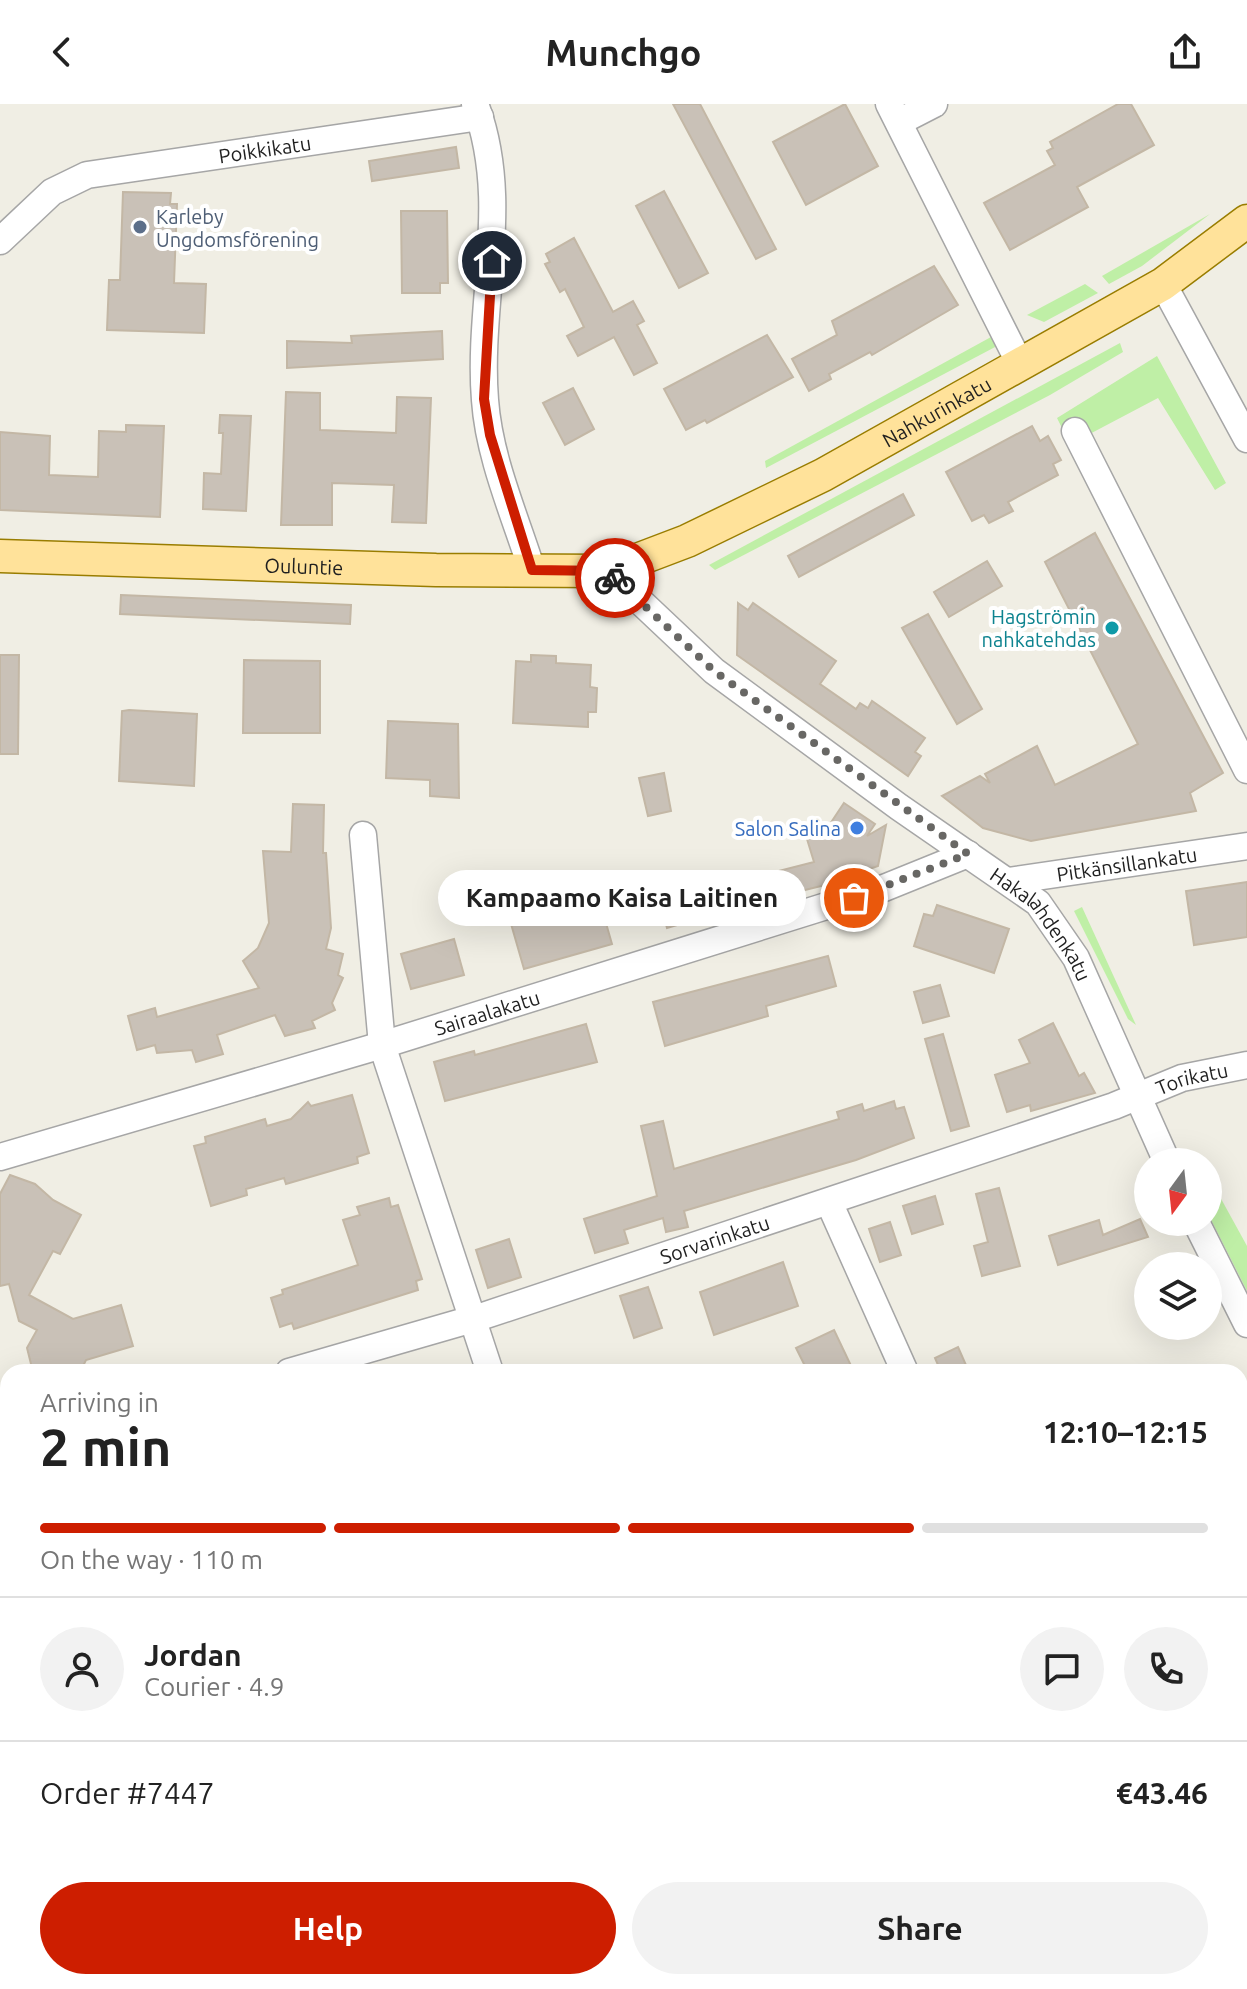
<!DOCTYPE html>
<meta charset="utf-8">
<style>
body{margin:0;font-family:Ubuntu,sans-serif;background:#f2f2f2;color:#222;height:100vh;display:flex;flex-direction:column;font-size:30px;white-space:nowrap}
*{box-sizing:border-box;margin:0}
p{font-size:26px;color:#767676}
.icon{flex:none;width:44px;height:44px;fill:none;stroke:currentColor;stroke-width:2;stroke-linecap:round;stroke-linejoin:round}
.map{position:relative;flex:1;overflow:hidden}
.sheet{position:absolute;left:0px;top:1260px;width:1248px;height:626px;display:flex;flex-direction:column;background:#fff;border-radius:24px 24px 0 0;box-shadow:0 8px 32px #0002}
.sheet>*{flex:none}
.needle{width:52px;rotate:195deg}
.buttons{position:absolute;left:1134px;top:1044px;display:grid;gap:16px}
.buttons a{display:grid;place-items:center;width:88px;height:88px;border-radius:50%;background:#fff;box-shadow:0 8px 32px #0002;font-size:40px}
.pin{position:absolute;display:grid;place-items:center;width:68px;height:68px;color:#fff;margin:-34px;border:4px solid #fff;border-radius:50%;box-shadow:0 2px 8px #0007}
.courier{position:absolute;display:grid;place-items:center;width:80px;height:80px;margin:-40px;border:6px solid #cd1e00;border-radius:50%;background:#fff;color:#222;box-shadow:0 2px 10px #0007}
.bubble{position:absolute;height:56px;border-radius:28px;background:#fff;box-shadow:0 8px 32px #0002;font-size:26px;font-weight:600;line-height:56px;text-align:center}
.overview em{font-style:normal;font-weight:600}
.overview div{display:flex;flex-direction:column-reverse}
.overview{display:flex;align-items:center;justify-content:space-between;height:136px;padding:0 40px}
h1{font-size:52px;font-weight:600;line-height:60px}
.bar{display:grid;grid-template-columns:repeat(4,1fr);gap:12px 8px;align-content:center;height:96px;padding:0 40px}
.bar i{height:10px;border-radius:6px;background:#e0e0e0}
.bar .selected{background:#cd1e00}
.bar p{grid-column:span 4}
.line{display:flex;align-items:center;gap:20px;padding:0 40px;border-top:2px solid #e0e0e0}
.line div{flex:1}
.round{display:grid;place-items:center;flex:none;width:84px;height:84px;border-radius:42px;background:#f2f2f2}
.primary-button{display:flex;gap:16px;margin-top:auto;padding:16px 40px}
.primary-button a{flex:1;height:92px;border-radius:48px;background:#cd1e00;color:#fff;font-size:32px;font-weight:600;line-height:92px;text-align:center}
.primary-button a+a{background:#f2f2f2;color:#222}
header{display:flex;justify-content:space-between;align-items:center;height:104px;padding:0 40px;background:#fff;font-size:36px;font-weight:600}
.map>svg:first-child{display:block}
.grass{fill:#bfefa6}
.building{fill:#c9c1b7;stroke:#c3b7a5;stroke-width:2}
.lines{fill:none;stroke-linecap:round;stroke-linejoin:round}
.minor-casing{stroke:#a6a6a6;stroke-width:29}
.major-casing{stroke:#997d00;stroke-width:35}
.minor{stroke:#fff;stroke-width:26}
.major{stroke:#ffe29a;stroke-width:32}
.done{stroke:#686764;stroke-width:8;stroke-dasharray:0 14.4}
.route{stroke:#cd1e00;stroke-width:10}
.service-dot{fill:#5c6f8a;stroke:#fff;stroke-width:3}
.culture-dot{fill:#0f9aa8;stroke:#fff;stroke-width:3}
.shop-dot{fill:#3f7fe0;stroke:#fff;stroke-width:3}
.labels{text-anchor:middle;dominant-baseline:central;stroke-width:8;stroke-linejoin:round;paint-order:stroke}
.street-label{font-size:20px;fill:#1f1f1f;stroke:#fff}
.service-label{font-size:20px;fill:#4e5e75;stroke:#fff;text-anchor:start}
.culture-label{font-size:20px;fill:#0d838f;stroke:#fff;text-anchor:end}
.shop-label{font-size:20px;fill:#366cbe;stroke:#fff;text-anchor:end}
</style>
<header><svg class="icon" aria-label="back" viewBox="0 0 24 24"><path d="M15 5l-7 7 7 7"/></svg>Munchgo<svg class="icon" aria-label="share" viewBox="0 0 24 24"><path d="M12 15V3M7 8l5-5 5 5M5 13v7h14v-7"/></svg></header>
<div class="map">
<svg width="1247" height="1885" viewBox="0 0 1247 1885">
<rect width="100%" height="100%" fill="#f0eee4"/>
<g class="grass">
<polygon points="1210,110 1142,162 1109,180 1102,172"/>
<polygon points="1085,180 1098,189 1044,218 1027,211"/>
<polygon points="991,233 997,242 766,364 765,357"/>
<polygon points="1120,239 1123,248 1050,291 715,466 709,461"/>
<polygon points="1157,252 1226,379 1215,386 1158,294 1084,333 1064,328 1057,314"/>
<polygon points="1082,803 1136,921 1128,915 1074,807"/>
<polygon points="1208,1071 1247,1142 1247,1187 1208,1110"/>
</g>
<g class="building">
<polygon points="673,0 700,0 776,145 756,155"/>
<polygon points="845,0 878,62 806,101 773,38"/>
<polygon points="1118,0 1131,0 1154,41 1077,83 1088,103 1010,146 984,99 1055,61 1047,47 1053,44 1050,38"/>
<polygon points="456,43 459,64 372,77 369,57"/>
<polygon points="664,87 708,169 679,184 636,102"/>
<polygon points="123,88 171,89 170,100 177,100 174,179 206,180 204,229 107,226 109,176 120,176"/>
<polygon points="401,107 447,107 448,179 440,179 440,189 402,189"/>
<polygon points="574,134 613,208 633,197 644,217 637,221 657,259 634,271 614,233 578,252 567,232 584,223 565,185 560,188 545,160 550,158 546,150"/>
<polygon points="934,162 958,201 872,251 870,248 829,270 831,275 809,287 792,255 837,231 832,217"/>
<polygon points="442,227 443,255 287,264 287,237 352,239 351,232"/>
<polygon points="767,231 793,273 707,319 705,316 686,326 664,285"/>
<polygon points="573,284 594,325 565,341 543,299"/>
<polygon points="286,288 320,289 320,326 396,329 397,293 431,294 426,419 392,418 394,381 332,379 332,421 281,421"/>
<polygon points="220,311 251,312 246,407 203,405 204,369 221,370 223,329 219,329"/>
<polygon points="126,321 164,322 160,413 0,406 0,328 50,332 49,371 98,373 99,327 126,328"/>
<polygon points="1032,322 1040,337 1048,332 1061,356 1053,360 1058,371 1008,398 1013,407 989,419 984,411 972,417 946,368"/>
<polygon points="903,390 914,411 799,473 788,452"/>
<polygon points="1095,429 1223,669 1190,689 1196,707 1031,737 983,724 942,692 980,672 990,679 985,670 1037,642 1055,681 1138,640 1045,458"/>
<polygon points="987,457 1002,482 949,513 934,488"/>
<polygon points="121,491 351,501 350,520 120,510"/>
<polygon points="738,499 748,506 753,499 836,557 820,580 856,605 860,599 868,604 872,597 925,634 915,648 921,652 908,672 737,551"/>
<polygon points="928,510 982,605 957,620 902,524"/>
<polygon points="0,551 19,551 18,650 0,650"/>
<polygon points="531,551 556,552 556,559 591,561 590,583 597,584 596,608 588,608 588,623 513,619 516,557 531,558"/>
<polygon points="244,556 320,557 320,629 243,629"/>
<polygon points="129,606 197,610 194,682 119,677 122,607"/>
<polygon points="388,617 458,620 459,694 430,692 430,676 386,674"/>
<polygon points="664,669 671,707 648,712 639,674"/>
<polygon points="844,699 875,720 867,732 886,721 878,762 821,782 761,797 755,773 814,758 807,735 814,733 821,723 826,726"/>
<polygon points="293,700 324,701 323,749 326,749 331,824 326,845 343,850 338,871 343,874 332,899 335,906 312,917 315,924 285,932 275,911 217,931 223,950 196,958 192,946 157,949 155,941 137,946 128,912 155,904 157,913 259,884 243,857 258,844 269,819 263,747 291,748"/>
<polygon points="1247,778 1247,833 1194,841 1186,787"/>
<polygon points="595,781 612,840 524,865 507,806"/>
<polygon points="702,782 711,811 667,824 659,794"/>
<polygon points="937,801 1009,825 994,869 914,842 924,810 933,812"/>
<polygon points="454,835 464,871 411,885 401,850"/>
<polygon points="828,852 836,882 766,902 768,912 665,942 653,898"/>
<polygon points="940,881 949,912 923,919 914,888"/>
<polygon points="1053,919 1079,972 1084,969 1095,989 1031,1007 1030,1001 1007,1008 995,971 1030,959 1019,936"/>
<polygon points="586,920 597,958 445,997 434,958 474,947 475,951"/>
<polygon points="943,930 969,1022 951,1027 925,935"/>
<polygon points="352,991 369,1049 357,1053 358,1059 286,1080 284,1074 246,1085 247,1091 211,1102 194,1042 206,1039 205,1033 265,1015 267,1022 291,1015 308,998 311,1002"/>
<polygon points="894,997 896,1005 904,1003 914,1034 856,1056 684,1107 688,1123 666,1128 663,1114 624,1126 628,1139 595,1149 584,1115 657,1092 641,1022 663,1017 674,1065 839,1015 837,1008 862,1000 864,1007"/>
<polygon points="10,1071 35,1080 53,1096 81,1111 60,1150 53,1147 29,1191 73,1215 121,1201 133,1242 86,1256 80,1268 33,1268 27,1244 37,1226 19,1217 9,1180 0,1182 0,1090"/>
<polygon points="999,1084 1020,1162 982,1172 974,1142 988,1138 976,1090"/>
<polygon points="935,1092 943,1120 912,1130 903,1102"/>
<polygon points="389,1094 391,1103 398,1101 413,1147 422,1175 416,1177 418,1186 294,1225 292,1219 280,1223 271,1194 283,1190 282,1186 358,1161 343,1116 360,1111 357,1103"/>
<polygon points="1140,1115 1148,1133 1058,1161 1049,1132 1099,1116 1103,1131"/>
<polygon points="890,1118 901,1151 880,1158 869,1125"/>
<polygon points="509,1135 521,1173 488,1184 476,1146"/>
<polygon points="783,1158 798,1202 714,1231 700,1188"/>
<polygon points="648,1183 662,1224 634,1234 620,1192"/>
<polygon points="834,1226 854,1268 808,1268 796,1244"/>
<polygon points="958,1243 969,1268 941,1268 935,1254"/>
</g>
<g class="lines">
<g class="minor-casing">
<g id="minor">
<path d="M475 0C512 97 477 198 485 296 489 354 515 412 532 466"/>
<polyline points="889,0 1021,262"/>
<polyline points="899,18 934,0"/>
<path id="s1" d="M0 137 52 88 87 71 480 13"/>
<polyline points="1163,180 1247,335"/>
<polyline points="1075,327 1247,666"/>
<path id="s2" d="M608 467 714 567 899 703 1038 799 1076 854 1167 1058"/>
<polyline points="363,731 382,941 490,1268"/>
<path id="s3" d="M1008 777 1247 742"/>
<path id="s4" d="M0 1053 382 941 884 784 968 750"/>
<polyline points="829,1098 905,1268"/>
<polyline points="1196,1118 1247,1220"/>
<path id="s5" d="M289 1268 483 1212 1114 1002 1182 974 1247 961"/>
<polyline points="0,1459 8,1456"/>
<polyline points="1240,1560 1247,1557"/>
<polyline points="0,1729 8,1761"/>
<polyline points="37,1878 39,1885"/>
<polyline points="357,1878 358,1885"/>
<polyline points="697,1878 700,1885"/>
<polyline points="952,1878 953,1885"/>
</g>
</g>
<g class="major-casing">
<g id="major">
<path id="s6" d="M0 452 436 466 608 467 687 437 823 371 1163 180 1247 117"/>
</g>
</g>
<use href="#minor" class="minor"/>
<use href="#major" class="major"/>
</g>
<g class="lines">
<polyline class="done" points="615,474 714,567 968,750 854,794"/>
<polyline class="route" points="492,157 484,295 490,331 532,466 608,467 615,474"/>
</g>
<circle class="service-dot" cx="140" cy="123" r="8"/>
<circle class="culture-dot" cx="1112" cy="524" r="8"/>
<circle class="shop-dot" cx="857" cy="724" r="8"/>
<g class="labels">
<g class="street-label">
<text stroke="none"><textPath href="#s1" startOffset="290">Poikkikatu</textPath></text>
<text stroke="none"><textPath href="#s6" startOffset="974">Nahkurinkatu</textPath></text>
<text stroke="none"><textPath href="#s6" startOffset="304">Ouluntie</textPath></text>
<text stroke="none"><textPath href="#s3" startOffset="120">Pitkänsillankatu</textPath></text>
<text stroke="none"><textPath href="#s2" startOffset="562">Hakalahdenkatu</textPath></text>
<text stroke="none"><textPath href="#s4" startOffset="508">Sairaalakatu</textPath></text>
<text stroke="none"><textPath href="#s5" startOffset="950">Torikatu</textPath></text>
<text stroke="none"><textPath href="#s5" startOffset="446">Sorvarinkatu</textPath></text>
</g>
<g class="service-label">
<text x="156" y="112">Karleby<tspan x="156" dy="23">Ungdomsförening</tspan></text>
</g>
<g class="culture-label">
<text x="1096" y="512">Hagströmin<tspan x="1096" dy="23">nahkatehdas</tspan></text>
</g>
<g class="shop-label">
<text x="841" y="724">Salon Salina</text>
</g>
</g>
</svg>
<div class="buttons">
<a><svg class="needle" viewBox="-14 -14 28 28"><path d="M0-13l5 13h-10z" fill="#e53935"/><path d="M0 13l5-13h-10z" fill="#767676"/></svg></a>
<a><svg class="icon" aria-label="layers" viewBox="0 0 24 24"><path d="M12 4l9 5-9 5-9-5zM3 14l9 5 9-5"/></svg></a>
</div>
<div class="pin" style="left:854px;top:794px;background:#ea580c"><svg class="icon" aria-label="bag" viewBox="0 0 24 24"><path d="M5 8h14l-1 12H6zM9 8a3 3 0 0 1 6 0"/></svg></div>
<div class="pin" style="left:492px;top:157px;background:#1f2937"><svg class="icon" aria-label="home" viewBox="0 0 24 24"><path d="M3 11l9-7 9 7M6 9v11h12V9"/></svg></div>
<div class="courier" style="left:615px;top:474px"><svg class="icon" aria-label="bike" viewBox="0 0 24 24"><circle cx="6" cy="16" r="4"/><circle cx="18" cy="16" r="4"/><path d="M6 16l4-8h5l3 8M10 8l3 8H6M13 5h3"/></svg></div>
<div class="bubble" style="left:438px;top:766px;width:368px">Kampaamo Kaisa Laitinen</div>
<section class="sheet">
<div class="overview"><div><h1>2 min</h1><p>Arriving in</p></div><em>12:10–12:15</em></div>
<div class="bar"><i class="selected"></i><i class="selected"></i><i class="selected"></i><i></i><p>On the way · 110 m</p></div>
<div class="line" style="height:144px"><a class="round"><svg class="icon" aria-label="person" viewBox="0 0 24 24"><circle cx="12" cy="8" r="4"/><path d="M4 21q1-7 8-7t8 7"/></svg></a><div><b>Jordan</b><p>Courier · 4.9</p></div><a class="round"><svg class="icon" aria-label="chat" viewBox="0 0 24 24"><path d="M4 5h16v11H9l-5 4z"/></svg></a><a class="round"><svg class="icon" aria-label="phone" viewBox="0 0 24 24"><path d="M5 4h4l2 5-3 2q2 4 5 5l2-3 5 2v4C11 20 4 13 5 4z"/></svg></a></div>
<div class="line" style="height:104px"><div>Order #7447</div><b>€43.46</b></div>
<div class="primary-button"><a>Help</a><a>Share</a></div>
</section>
</div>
